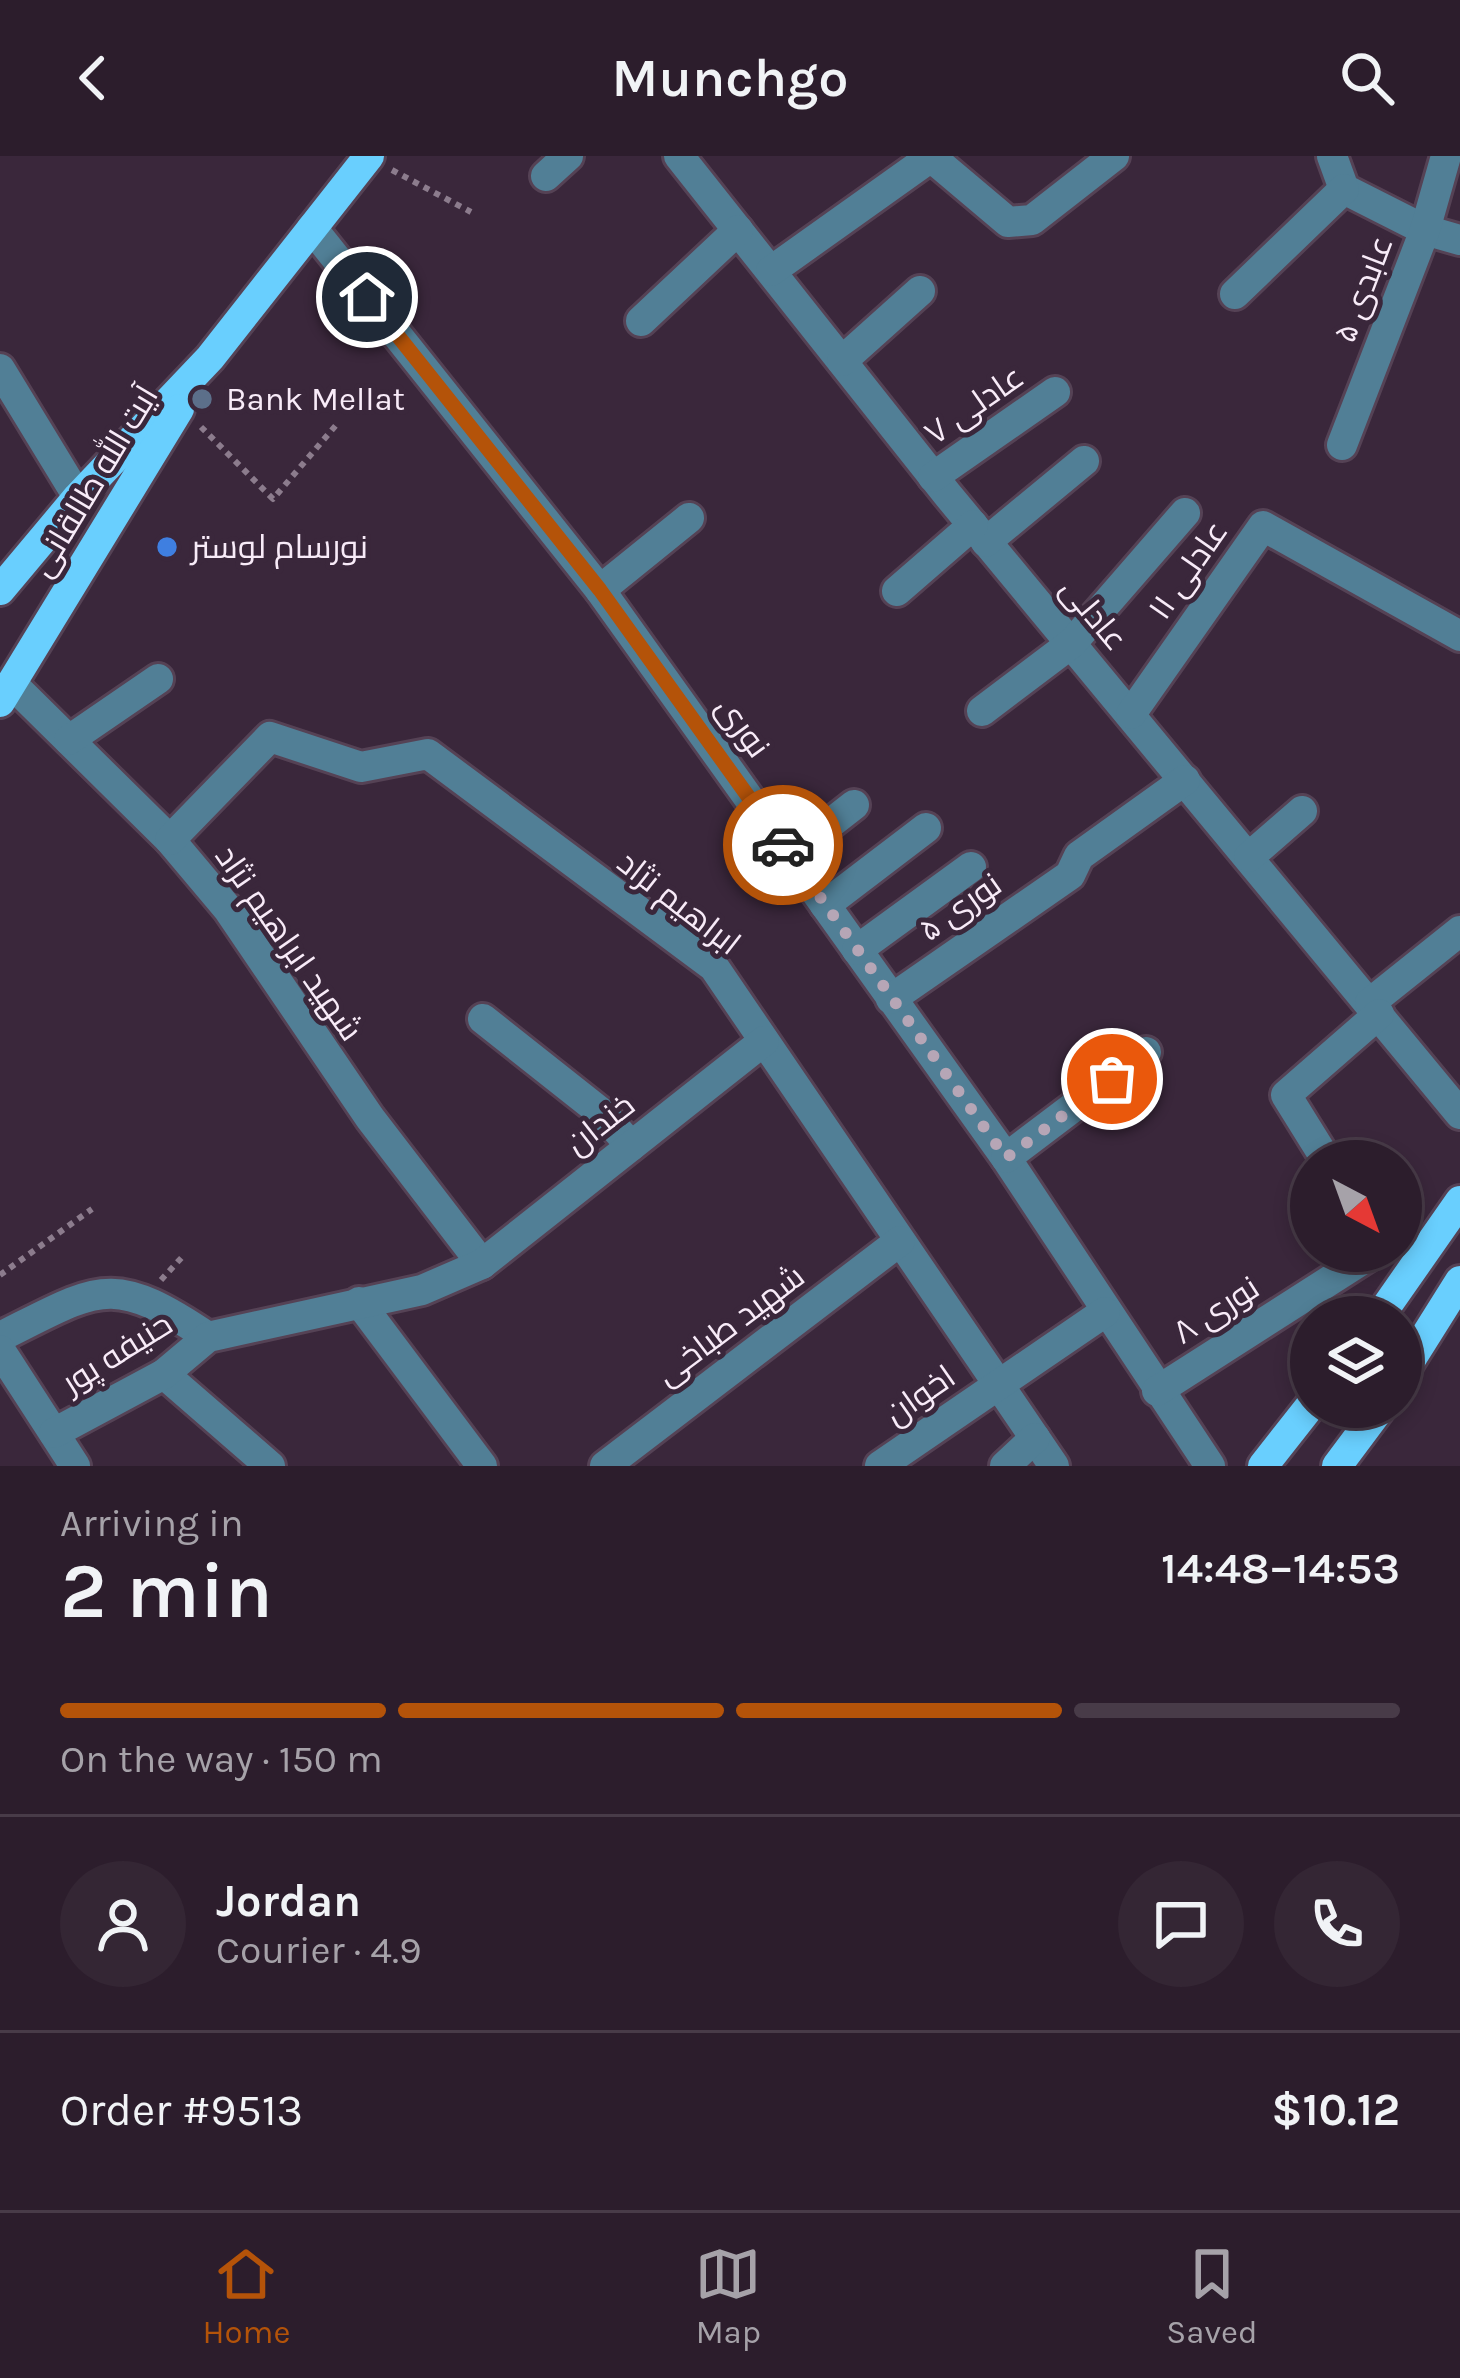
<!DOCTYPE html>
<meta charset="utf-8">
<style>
body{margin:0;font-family:Karla,Cairo,sans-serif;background:#342634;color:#f1f3f6;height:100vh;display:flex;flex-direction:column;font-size:45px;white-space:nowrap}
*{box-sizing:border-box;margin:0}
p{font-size:39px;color:#a6a2a9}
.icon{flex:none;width:66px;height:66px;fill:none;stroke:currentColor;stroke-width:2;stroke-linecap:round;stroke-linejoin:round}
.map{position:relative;height:1310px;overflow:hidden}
.sheet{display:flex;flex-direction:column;background:#2c1d2c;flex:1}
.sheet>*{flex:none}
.needle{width:78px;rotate:139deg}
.tools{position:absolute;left:1290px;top:984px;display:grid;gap:24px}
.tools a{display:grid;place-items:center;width:132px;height:132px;border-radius:50%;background:#2c1d2c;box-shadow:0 6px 18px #0003,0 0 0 3px #483b48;font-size:60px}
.pin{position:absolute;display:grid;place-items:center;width:102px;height:102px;color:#fff;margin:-51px;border:6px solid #fff;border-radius:50%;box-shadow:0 3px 12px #0007}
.courier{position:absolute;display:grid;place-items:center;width:120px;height:120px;margin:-60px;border:9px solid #b45309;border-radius:50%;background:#fff;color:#222;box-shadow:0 3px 15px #0007}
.summary em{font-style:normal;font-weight:600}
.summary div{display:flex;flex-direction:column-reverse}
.summary{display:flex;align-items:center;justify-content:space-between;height:204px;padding:0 60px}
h1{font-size:78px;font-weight:600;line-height:90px}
.bar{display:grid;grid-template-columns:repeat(4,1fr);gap:18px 12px;align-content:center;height:144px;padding:0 60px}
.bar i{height:15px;border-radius:9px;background:#483b48}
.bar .active{background:#b45309}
.bar p{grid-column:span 4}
.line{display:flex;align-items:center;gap:30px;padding:0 60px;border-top:3px solid #483b48}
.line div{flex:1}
.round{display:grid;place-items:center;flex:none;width:126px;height:126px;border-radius:63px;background:#342634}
header{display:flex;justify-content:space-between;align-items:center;height:156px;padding:0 60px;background:#2c1d2c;font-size:54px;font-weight:600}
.tab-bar{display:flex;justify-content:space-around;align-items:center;height:168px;border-top:3px solid #483b48;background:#2c1d2c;font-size:33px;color:#a6a2a9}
.tab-bar a{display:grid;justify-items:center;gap:6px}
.tab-bar .active{color:#b45309}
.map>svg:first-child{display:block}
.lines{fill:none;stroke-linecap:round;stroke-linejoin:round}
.minor-casing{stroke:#554255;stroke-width:36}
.major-casing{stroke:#554255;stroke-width:36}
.path{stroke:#8c7c8d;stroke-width:6;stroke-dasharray:6 6;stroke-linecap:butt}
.minor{stroke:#517f96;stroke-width:30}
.major{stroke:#69cffe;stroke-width:30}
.done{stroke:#b6a6b6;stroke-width:12;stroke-dasharray:0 21.6}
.route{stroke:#b45309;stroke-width:15}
.service-dot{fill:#5c6f8a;stroke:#3a273b;stroke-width:4.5}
.shop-dot{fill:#3f7fe0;stroke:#3a273b;stroke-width:4.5}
.labels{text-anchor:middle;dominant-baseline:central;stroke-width:10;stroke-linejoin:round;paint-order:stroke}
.street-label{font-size:33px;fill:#f8ebf8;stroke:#3a273b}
.poi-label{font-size:33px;fill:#f8ebf8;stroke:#3a273b;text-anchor:start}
</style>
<header><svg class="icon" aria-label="back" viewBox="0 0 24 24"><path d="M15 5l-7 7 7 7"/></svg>Munchgo<svg class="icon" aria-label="search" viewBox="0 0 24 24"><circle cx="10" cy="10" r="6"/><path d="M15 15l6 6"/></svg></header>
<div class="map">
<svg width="1460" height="1310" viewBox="0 0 1460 1310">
<rect width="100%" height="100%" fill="#3a273b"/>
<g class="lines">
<g class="minor-casing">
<g id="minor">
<polyline points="679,0 947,338 1460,958"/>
<polyline points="1332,0 1344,33 1425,74 1460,84"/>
<polyline points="546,20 568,0"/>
<polyline points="312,72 600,434 1006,1002 1210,1310"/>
<polyline points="771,115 931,1 1008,66 1032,64 1114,0"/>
<polyline points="1235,138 1344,33"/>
<polyline points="641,165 738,74"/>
<polyline points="842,205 920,135"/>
<polyline points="0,213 78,341"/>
<polyline points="1342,289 1425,74 1446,0"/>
<polyline points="933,321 1055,236"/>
<polyline points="986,386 1084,305"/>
<polyline points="600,434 689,362"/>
<polyline points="897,435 973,369"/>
<polyline points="13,529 170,684 228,753 370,962 482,1108"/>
<polyline points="982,555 1072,487 1185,357"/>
<polyline points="1131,558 1263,370 1460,480"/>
<polyline points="69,584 158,523"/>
<polyline points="170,684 270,581 361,611 428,598 714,811 1054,1310"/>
<polyline points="790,699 854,649"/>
<polyline points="1249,701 1302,655"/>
<polyline points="825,749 926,672"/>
<polyline points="857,794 971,711"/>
<polyline points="891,843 1070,719 1079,700 1185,624"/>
<polyline points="1370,847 1460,775"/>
<polyline points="483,863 603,958 631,990"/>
<polyline points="1006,1002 1146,896"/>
<polyline points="1327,1005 1286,939 1379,858"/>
<polyline points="359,1146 482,1310"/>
<path d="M0 1181C100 1131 111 1116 208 1181"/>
<polyline points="0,1194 75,1310"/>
<polyline points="164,1218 270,1310"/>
<polyline points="1157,1235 1376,1095"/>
<polyline points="54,1277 164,1218 208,1181 422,1134 482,1108 764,885"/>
<polyline points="605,1310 900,1085"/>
<polyline points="880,1310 1105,1156"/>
<polyline points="1005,1310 1035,1282"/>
</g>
</g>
<g class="major-casing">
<g id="major">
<polyline points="0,434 78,341 210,202 369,0"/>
<polyline points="0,546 179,253"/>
<polyline points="1379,1161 1460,1045"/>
<polyline points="1401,1219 1460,1125"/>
<polyline points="1263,1310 1311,1249"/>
<polyline points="1337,1310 1381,1251"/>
</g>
</g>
<g class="path">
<polyline points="392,14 471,56"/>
<polyline points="201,271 273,343 337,268"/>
<polyline points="0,1119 92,1053"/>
<polyline points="161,1124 184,1099"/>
</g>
<use href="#minor" class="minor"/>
<use href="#major" class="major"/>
</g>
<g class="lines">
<polyline class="done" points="783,689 1006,1002 1112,923"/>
<polyline class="route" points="367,141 600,434 783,689"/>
</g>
<circle class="service-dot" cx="202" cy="243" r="12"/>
<circle class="shop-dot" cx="167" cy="391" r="12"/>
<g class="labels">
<g class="street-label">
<text transform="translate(1363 133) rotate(-69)">عابدی ۵</text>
<text transform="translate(974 249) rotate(-35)">عادلی ۷</text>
<text transform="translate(94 325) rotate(-59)">آیت الله طالقانی</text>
<text transform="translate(1188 414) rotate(-55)">عادلی ۱۱</text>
<text transform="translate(1094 458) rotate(50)">عادلی</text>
<text transform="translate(743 571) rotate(54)">نوری</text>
<text transform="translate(679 747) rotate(38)">ابراهیم نژاد</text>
<text transform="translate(960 751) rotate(-35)">نوری ۵</text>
<text transform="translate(289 787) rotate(55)">شهید ابراهیم نژاد</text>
<text transform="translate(600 968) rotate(-38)">خندان</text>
<text transform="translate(1216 1154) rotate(-33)">نوری ۸</text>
<text transform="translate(730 1169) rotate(-37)">شهید طباخی</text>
<text transform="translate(117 1197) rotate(-32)">حنیفه پور</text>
<text transform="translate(920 1239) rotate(-35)">اخوان</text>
</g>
<g class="poi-label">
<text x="226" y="243">Bank Mellat</text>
<text x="191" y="391">نورسام لوستر</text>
</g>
</g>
</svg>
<div class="tools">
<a><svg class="needle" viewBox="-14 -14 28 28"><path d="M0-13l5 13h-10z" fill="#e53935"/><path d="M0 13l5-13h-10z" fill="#a6a2a9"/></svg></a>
<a><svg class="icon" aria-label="layers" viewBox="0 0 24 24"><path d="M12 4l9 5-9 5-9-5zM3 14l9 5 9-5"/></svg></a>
</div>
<div class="pin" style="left:1112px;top:923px;background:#ea580c"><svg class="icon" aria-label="bag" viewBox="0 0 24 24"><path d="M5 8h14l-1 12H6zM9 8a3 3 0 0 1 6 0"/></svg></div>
<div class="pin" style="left:367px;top:141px;background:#1f2937"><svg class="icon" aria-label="home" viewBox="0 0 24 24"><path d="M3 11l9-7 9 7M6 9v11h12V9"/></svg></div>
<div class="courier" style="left:783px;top:689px"><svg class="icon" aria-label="car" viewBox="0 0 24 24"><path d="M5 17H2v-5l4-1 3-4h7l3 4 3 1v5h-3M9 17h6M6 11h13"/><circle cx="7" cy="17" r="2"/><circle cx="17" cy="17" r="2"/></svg></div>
</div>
<section class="sheet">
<div class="summary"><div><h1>2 min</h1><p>Arriving in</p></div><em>14:48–14:53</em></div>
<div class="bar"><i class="active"></i><i class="active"></i><i class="active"></i><i></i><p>On the way · 150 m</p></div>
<div class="line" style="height:216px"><a class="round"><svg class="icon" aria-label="person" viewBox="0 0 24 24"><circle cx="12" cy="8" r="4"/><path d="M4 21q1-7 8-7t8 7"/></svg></a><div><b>Jordan</b><p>Courier · 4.9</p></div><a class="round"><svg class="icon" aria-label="chat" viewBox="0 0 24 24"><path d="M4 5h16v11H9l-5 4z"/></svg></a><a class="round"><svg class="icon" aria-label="phone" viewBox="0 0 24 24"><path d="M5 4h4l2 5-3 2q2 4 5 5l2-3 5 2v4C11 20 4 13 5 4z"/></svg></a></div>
<div class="line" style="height:156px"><div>Order #9513</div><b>$10.12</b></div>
</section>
<nav class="tab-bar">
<a class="active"><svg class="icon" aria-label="home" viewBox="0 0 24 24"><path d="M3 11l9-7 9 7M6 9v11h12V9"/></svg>Home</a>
<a><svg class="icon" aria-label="map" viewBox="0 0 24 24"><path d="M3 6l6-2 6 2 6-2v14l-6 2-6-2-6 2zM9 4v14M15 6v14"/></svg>Map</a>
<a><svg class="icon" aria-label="saved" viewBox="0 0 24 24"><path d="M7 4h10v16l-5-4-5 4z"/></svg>Saved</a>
</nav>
